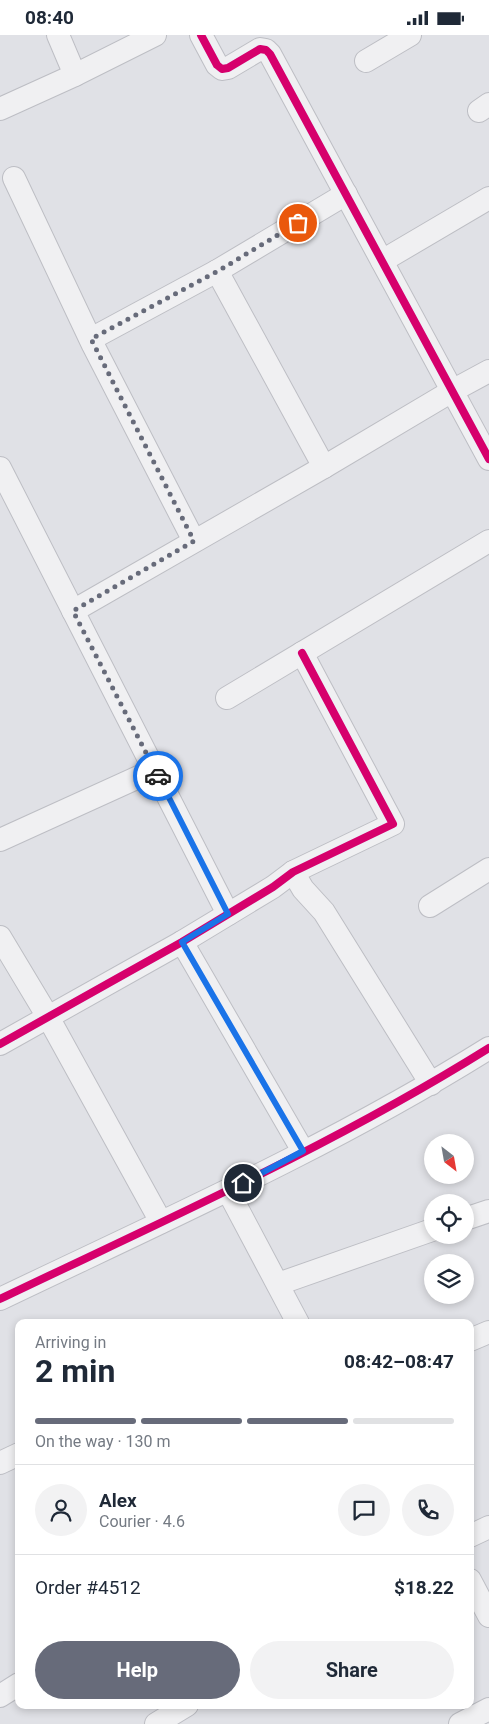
<!DOCTYPE html>
<meta charset="utf-8">
<style>
body{margin:0;font-family:Roboto,sans-serif;background:#f2f2f3;color:#1f2937;height:100vh;display:flex;flex-direction:column;font-size:19px;white-space:nowrap}
*{box-sizing:border-box;margin:0}
p{font-size:16px;color:#747a83}
.icon{flex:none;width:28px;height:28px;fill:none;stroke:currentColor;stroke-width:2;stroke-linecap:round;stroke-linejoin:round}
.map{position:relative;flex:1;overflow:hidden}
.sheet{position:absolute;left:15px;top:1284px;width:459px;height:390px;display:flex;flex-direction:column;background:#fff;border-radius:10px;box-shadow:0 2px 8px #0003}
.sheet>*{flex:none}
.needle{width:32px;rotate:149deg}
.fabs{position:absolute;left:424px;top:1099px;display:grid;gap:10px}
.fabs a{display:grid;place-items:center;width:50px;height:50px;border-radius:50%;background:#fff;box-shadow:0 2px 8px #0003;font-size:25px}
.pin{position:absolute;display:grid;place-items:center;width:42px;height:42px;color:#fff;margin:-21px;border:2px solid #fff;border-radius:50%;box-shadow:0 1px 5px #0007}
.courier{position:absolute;display:grid;place-items:center;width:50px;height:50px;margin:-25px;border:4px solid #1a73e8;border-radius:50%;background:#fff;color:#222;box-shadow:0 1px 6px #0007}
.overview em{font-style:normal;font-weight:700}
.overview div{display:flex;flex-direction:column-reverse}
.overview{display:flex;align-items:center;justify-content:space-between;height:85px;padding:0 20px}
h1{font-size:32px;font-weight:700;line-height:38px}
.bar{display:grid;grid-template-columns:repeat(4,1fr);gap:8px 5px;align-content:center;height:60px;padding:0 20px}
.bar i{height:6px;border-radius:4px;background:#e0e1e3}
.bar .active{background:#676b7a}
.bar p{grid-column:span 4}
.line{display:flex;align-items:center;gap:12px;padding:0 20px;border-top:1px solid #e0e1e3}
.line div{flex:1}
.round{display:grid;place-items:center;flex:none;width:52px;height:52px;border-radius:26px;background:#f2f2f3}
.cta{display:flex;gap:10px;margin-top:auto;padding:10px 20px}
.cta a{flex:1;height:58px;border-radius:30px;background:#676b7a;color:#fff;font-size:20px;font-weight:700;line-height:58px;text-align:center}
.cta a+a{background:#f2f2f3;color:#1f2937}
.status{display:flex;justify-content:space-between;align-items:center;height:35px;padding:0 25px;background:#fff;direction:ltr}
.status svg{height:14px;fill:currentColor}
.map>svg:first-child{display:block}
.lines{fill:none;stroke-linecap:round;stroke-linejoin:round}
.street-casing{stroke:#bdbec4;stroke-width:24}
.street{stroke:#f0f0f2;stroke-width:22}
.cycleway-casing{stroke:#edf0f6;stroke-width:11}
.cycleway{stroke:#d6006c;stroke-width:8}
.done{stroke:#676b7a;stroke-width:5;stroke-dasharray:0 9}
.route{stroke:#1a73e8;stroke-width:6}
</style>
<div class="status"><b>08:40</b><svg viewBox="0 0 49 12"><path d="M0 12V9h3v3zM5 12V6h3v6zM10 12V3h3v9zM15 12V0h3v12zM26 1h20v11H26zM47 4h2v5h-2z"/></svg></div>
<div class="map">
<svg width="489" height="1689" viewBox="0 0 489 1689">
<rect width="100%" height="100%" fill="#e0e1e6"/>
<g class="lines">
<g class="street-casing">
<g id="street">
<polyline points="58,0 75,40"/>
<polyline points="201,0 217,30 222,34 228,33 260,14 266,15 270,19 489,424"/>
<polyline points="366,26 410,0"/>
<polyline points="0,74 75,40 155,0"/>
<polyline points="479,76 489,69"/>
<polyline points="14,143 93,310 194,506"/>
<polyline points="382,226 489,163"/>
<polyline points="217,236 324,432"/>
<polyline points="91,304 217,236 346,159"/>
<polyline points="0,433 228,879"/>
<polyline points="73,576 324,432 452,356 489,336"/>
<polyline points="227,663 489,506"/>
<polyline points="0,805 154,735"/>
<polyline points="293,837 303,854 324,877 431,1049"/>
<polyline points="430,871 489,834"/>
<polyline points="0,902 48,982 161,1187"/>
<polyline points="182,907 303,1116"/>
<polyline points="0,1009 182,907 273,852 293,837 393,789 302,618"/>
<polyline points="228,1156 298,1288"/>
<polyline points="465,1184 489,1176"/>
<polyline points="278,1249 432,1195"/>
<path d="M0 1264C165 1185 334 1110 489 1013"/>
<polyline points="470,1305 489,1297"/>
<polyline points="0,1428 19,1419"/>
<polyline points="470,1501 489,1492"/>
<polyline points="470,1545 489,1581"/>
<polyline points="0,1661 19,1649"/>
<polyline points="156,1689 187,1670"/>
<polyline points="460,1689 489,1674"/>
</g>
</g>
<use href="#street" class="street"/>
<g class="cycleway-casing">
<g id="cycleway">
<polyline points="201,0 217,30 222,34 228,33 260,14 266,15 270,19 489,424"/>
<polyline points="0,1009 182,907 273,852 293,837 393,789 302,618"/>
<path d="M0 1264C165 1185 334 1110 489 1013"/>
</g>
</g>
<use href="#cycleway" class="cycleway"/>
</g>
<g class="lines">
<polyline class="done" points="158,741 73,576 194,506 91,304 218,236 298,188"/>
<polyline class="route" points="158,741 228,879 182,907 303,1116 243,1148"/>
</g>
</svg>
<div class="fabs">
<a><svg class="needle" viewBox="-14 -14 28 28"><path d="M0-13l5 13h-10z" fill="#e53935"/><path d="M0 13l5-13h-10z" fill="#747a83"/></svg></a>
<a><svg class="icon" aria-label="locate" viewBox="0 0 24 24"><circle cx="12" cy="12" r="6"/><path d="M12 2v4M12 18v4M2 12h4M18 12h4"/></svg></a>
<a><svg class="icon" aria-label="layers" viewBox="0 0 24 24"><path d="M12 4l9 5-9 5-9-5zM3 14l9 5 9-5"/></svg></a>
</div>
<div class="pin" style="left:298px;top:188px;background:#ea580c"><svg class="icon" aria-label="bag" viewBox="0 0 24 24"><path d="M5 8h14l-1 12H6zM9 8a3 3 0 0 1 6 0"/></svg></div>
<div class="pin" style="left:243px;top:1148px;background:#1f2937"><svg class="icon" aria-label="home" viewBox="0 0 24 24"><path d="M3 11l9-7 9 7M6 9v11h12V9"/></svg></div>
<div class="courier" style="left:158px;top:741px"><svg class="icon" aria-label="car" viewBox="0 0 24 24"><path d="M5 17H2v-5l4-1 3-4h7l3 4 3 1v5h-3M9 17h6M6 11h13"/><circle cx="7" cy="17" r="2"/><circle cx="17" cy="17" r="2"/></svg></div>
<section class="sheet">
<div class="overview"><div><h1>2 min</h1><p>Arriving in</p></div><em>08:42–08:47</em></div>
<div class="bar"><i class="active"></i><i class="active"></i><i class="active"></i><i></i><p>On the way · 130 m</p></div>
<div class="line" style="height:90px"><a class="round"><svg class="icon" aria-label="person" viewBox="0 0 24 24"><circle cx="12" cy="8" r="4"/><path d="M4 21q1-7 8-7t8 7"/></svg></a><div><b>Alex</b><p>Courier · 4.6</p></div><a class="round"><svg class="icon" aria-label="chat" viewBox="0 0 24 24"><path d="M4 5h16v11H9l-5 4z"/></svg></a><a class="round"><svg class="icon" aria-label="phone" viewBox="0 0 24 24"><path d="M5 4h4l2 5-3 2q2 4 5 5l2-3 5 2v4C11 20 4 13 5 4z"/></svg></a></div>
<div class="line" style="height:65px"><div>Order #4512</div><b>$18.22</b></div>
<div class="cta"><a>Help</a><a>Share</a></div>
</section>
</div>
